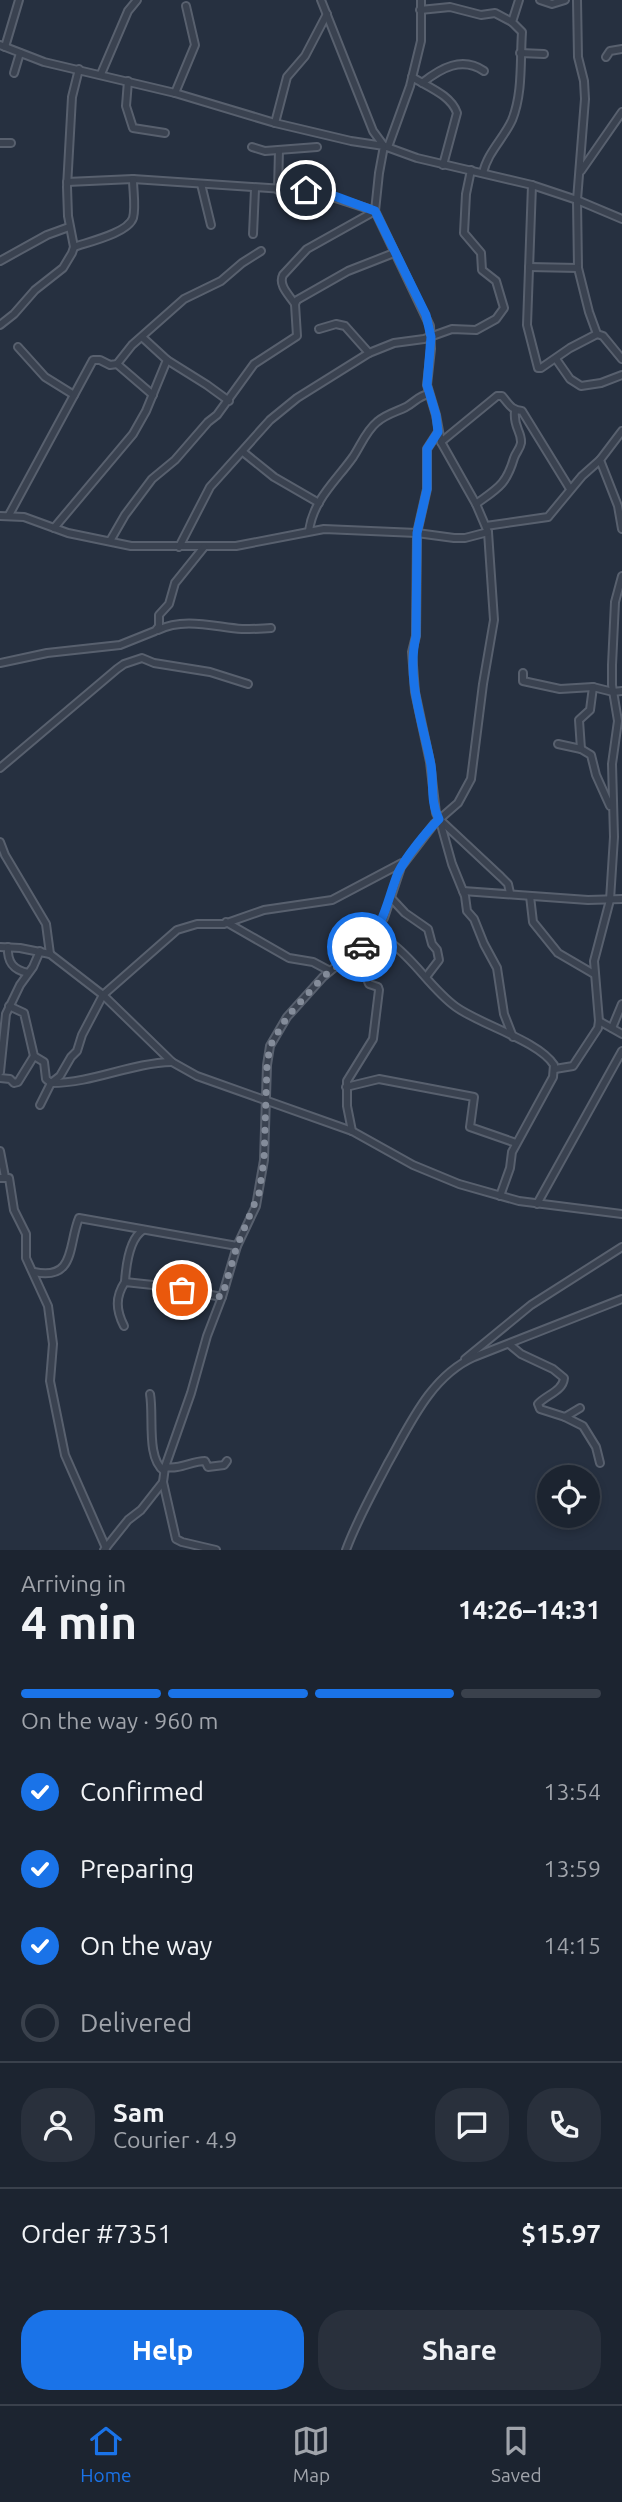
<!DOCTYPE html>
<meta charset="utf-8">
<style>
body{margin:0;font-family:Ubuntu,sans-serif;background:#29303c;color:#f1f3f6;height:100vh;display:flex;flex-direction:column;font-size:26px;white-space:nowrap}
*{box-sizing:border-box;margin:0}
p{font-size:23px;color:#a0a4ab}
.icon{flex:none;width:38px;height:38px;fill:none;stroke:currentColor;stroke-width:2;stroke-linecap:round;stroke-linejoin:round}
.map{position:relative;height:1550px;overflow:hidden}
.details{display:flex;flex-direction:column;background:#1c2430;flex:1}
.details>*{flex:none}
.buttons{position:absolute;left:537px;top:1465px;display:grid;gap:14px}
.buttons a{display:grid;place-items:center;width:63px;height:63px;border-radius:50%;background:#1c2430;box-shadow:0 4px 10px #0003,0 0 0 2px #3a414c;font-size:35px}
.pin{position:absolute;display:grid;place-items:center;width:60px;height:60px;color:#fff;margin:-30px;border:4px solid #fff;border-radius:50%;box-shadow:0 2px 7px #0007}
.courier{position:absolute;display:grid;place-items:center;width:70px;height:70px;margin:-35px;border:5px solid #1a73e8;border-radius:50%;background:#fff;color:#222;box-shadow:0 2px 9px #0007}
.head em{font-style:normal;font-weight:700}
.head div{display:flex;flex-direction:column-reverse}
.head{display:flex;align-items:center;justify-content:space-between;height:119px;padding:0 21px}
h1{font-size:46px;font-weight:700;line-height:52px}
.bar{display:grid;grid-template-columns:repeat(4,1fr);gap:10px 7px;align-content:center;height:84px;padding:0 21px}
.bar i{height:9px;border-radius:5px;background:#3a414c}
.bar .on{background:#1a73e8}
.bar p{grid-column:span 4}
.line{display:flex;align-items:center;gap:18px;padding:0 21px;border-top:2px solid #3a414c}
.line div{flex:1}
.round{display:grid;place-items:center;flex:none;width:74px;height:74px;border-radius:28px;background:#29303c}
ol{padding:0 21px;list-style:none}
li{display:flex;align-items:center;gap:21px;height:77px}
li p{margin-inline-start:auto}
li .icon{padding:7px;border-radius:50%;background:#1a73e8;color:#fff;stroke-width:4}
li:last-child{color:#a0a4ab}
li i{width:38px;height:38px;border:4px solid #3a414c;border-radius:50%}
.button{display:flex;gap:14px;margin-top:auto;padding:14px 21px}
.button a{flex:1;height:80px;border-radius:28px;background:#1a73e8;color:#fff;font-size:28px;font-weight:700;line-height:80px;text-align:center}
.button a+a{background:#29303c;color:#f1f3f6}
.menu{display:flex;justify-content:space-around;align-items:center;height:98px;border-top:2px solid #3a414c;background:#1c2430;font-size:19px;color:#a0a4ab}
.menu a{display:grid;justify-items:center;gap:4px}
.menu .on{color:#1a73e8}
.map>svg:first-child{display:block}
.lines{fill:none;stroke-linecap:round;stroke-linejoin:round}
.minor-casing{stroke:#58606e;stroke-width:10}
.minor{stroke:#3a4250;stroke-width:6}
.done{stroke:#848c9a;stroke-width:7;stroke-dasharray:0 12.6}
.route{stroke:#1a73e8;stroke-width:9}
</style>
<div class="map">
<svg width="622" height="1550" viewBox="0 0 622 1550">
<rect width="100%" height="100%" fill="#263040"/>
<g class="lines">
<g class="minor-casing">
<g id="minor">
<polyline points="321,0 373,131 384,146 417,158 532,185 577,200 622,219"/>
<polyline points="540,0 552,4 565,0"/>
<polyline points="577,0 578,57 584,81 585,99 577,200 578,268 589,312 597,334 603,336 622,359"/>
<polyline points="420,10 450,7 481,15 495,13 512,22"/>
<polyline points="0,45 44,62 175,93 275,123 351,141 384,146 379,173 375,211 430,326 431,349 427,385 436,415 441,442 476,504 488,532 494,620 483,684 471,779 458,803 434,824 401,867 384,918 373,936 323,977 287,1017 270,1046 267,1065 264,1160 256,1206 237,1246 222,1297 207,1336 191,1393 165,1467 163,1482 141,1510 128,1520 104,1550"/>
<polyline points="5,47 19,0"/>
<polyline points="520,53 544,54"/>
<polyline points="606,57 610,51 622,49"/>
<polyline points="14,73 20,53"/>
<polyline points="101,74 128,11 137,0"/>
<path d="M412 77C428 87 451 95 457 113L443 165"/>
<polyline points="128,81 126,106 133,128 165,133"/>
<path d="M422 83C441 68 462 56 484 71"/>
<polyline points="175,93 195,45 186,6"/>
<polyline points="275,123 287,77 305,56 327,14"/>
<polyline points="0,143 11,143"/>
<polyline points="252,147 265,151 317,147"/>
<polyline points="388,147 410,86 421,41 421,0"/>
<polyline points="581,171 622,112"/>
<path d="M483 173C487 153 504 138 512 120 523 93 520 61 522 32L512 22 519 0"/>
<polyline points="67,182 133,179 314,191 375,211"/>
<polyline points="201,184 211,225"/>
<polyline points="532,185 527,325 538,368 541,368 570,348 597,334"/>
<polyline points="278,190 279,150"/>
<polyline points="253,234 255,189"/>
<path d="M74 247C88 242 128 233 133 218 136 207 133 191 133 179"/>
<polyline points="0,261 47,235 69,227"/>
<polyline points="529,267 578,268"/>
<path d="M295 304C289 295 278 285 283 275L307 249 375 211"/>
<polyline points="0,325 14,314 35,290 63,268 72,253 74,247 68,216 67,187 72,97 79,69"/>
<polyline points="319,329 336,324 345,326 369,353"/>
<polyline points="18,347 45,377 74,395"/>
<polyline points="556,359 570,379 581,386 601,383 622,375"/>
<polyline points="167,360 207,385 229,401"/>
<polyline points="117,364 153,395"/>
<polyline points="622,431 600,460 618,506 622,529"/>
<polyline points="438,432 427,449 427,489 417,533 416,636 412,652 415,692 430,762 436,813 439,819 501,877 508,884 510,893"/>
<path d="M441 442 497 396H502C509 404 511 410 522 411L570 489"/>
<polyline points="243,452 274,477 319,503"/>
<path d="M476 504C498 488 506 485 514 458 516 452 520 449 521 443 522 431 513 428 515 411"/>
<polyline points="9,515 93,360 100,360 110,365 117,364 132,345 184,299 221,281 242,263 261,251"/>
<polyline points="0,516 24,517 68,533 131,546 236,546 324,529 417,533 454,538 465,538 488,532"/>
<polyline points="486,526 548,517 582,476 600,460"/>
<polyline points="54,528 133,434 146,411 167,360 142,337"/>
<path d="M309 531C313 500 336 481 353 457 361 445 366 431 377 422 386 414 396 412 406 407 415 402 418 396 429 394"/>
<polyline points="110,541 125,515 152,479 175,460 208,422 217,415 254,364 297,336 295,304 297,300 348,271 394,253"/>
<polyline points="179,547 210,487 270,420 297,398 369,353 394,343 424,339 452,329 476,330 496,319 504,308 496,281 482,270 481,253 464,233 466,194 471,170"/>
<path d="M158 630C184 617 215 627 242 629 252 629 261 629 271 628"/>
<polyline points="0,663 47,653 120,645 155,631 159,626 159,615 169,604 175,583 204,547"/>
<polyline points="523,673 523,681 560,689 593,687 613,692 622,691"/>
<polyline points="558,744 581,749 591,755 596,775 610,806"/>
<polyline points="581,749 579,720 590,710 593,687"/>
<polyline points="0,768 117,669 124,664 142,658 154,663 210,672 248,684"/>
<polyline points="440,821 452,864 465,896 467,911 474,919 484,944 497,968 504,1014 513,1037"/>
<polyline points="0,842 5,855 46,924 50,954"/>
<polyline points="463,891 588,900 622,899"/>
<polyline points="530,896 533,922 558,953 594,974"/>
<polyline points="391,898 405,913 428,929 432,944 437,950 439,960 426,977"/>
<polyline points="226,922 289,958 313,962 330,971"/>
<path d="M368 942 391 943C416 961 431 989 456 1007 481 1025 539 1041 554 1065L553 1077 512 1152 510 1168 500 1196"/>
<polyline points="0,947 20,948 50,954 103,995 172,1062 197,1076 352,1131 413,1165 459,1184 519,1201 622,1214"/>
<path d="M8 947C7 963 14 970 28 973"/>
<path d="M9 1006 24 1013 34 1056 44 1062 46 1079 51 1083C94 1083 130 1063 172 1062"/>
<polyline points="599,1021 622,1034"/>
<polyline points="612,1028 622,1004"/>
<polyline points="555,1069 573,1066 598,1028 599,1021 594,961 610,900 614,837 612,764 618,721 612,685 612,665 615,602 622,576"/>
<polyline points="0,1072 6,1014 20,985 33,967 40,951"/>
<polyline points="0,1078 10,1079 14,1083 18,1082 34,1056"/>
<polyline points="346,1087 379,1079 474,1097 470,1127 516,1143"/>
<polyline points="40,1105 51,1083 60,1076 71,1057 77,1051 82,1035 103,995 177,930 197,924 224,924 264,910 332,900 402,863"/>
<polyline points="352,1131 347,1106 347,1081 373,1039 379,990 378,987 369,984 367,979 384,941"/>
<polyline points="0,1151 5,1177"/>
<polyline points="0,1178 9,1178 14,1210 26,1234 26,1258 48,1306 53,1344 50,1381 65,1455 106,1548"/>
<polyline points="537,1204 622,1051"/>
<path d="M34 1272C76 1281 68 1244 79 1218L237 1246"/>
<path d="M125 1282C126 1266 129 1239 143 1230"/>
<path d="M124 1326C116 1310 115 1297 125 1282L162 1286 222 1297"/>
<path d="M509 1344 521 1354 553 1369 564 1378C563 1391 546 1395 538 1404L540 1409 565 1417 580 1408"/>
<polyline points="465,1359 531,1305 622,1247"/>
<path d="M150 1394C154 1416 146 1458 164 1471"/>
<polyline points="565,1417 583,1426 596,1447 600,1463"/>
<path d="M165 1467C180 1470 191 1461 205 1461L208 1467 224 1465 227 1461"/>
<polyline points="163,1482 176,1539 182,1542 216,1550"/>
<path d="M346 1550C357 1520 373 1492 388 1463 410 1424 431 1376 474 1357L622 1299"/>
</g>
</g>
<use href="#minor" class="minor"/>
</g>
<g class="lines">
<polyline class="done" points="182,1290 222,1297 237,1246 259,1193 264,1160 267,1065 270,1046 287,1017 323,977 362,947"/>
<path class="route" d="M306 190 321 191 375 211 426 315 431 337 427 385 436 415 438 432 427 449V489L417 533 416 636C406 679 423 723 431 765 434 784 430 802 439 819 427 831 405 858 398 873 387 900 385 926 362 947"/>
</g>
</svg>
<div class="buttons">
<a><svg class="icon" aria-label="locate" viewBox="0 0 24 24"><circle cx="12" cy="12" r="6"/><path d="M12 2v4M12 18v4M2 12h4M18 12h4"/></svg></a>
</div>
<div class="pin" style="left:182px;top:1290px;background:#ea580c"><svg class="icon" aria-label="bag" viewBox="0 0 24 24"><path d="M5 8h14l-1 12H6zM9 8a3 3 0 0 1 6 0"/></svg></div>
<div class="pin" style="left:306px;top:190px;background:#1f2937"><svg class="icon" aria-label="home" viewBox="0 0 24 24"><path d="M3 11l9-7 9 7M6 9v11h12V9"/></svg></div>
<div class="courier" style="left:362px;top:947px"><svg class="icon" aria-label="car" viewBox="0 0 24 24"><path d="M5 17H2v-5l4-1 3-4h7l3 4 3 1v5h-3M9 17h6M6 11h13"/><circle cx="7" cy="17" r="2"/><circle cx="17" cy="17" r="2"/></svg></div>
</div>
<section class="details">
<div class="head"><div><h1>4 min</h1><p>Arriving in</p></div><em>14:26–14:31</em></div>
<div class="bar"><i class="on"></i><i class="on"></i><i class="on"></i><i></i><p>On the way · 960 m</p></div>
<ol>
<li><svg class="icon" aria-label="check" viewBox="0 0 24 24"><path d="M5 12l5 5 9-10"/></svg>Confirmed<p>13:54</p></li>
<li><svg class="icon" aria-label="check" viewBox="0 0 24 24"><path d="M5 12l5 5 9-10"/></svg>Preparing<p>13:59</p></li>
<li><svg class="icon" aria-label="check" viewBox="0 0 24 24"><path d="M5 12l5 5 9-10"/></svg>On the way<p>14:15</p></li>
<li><i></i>Delivered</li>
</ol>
<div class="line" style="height:126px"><a class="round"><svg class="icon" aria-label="person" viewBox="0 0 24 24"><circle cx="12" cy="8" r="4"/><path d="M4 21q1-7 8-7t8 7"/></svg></a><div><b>Sam</b><p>Courier · 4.9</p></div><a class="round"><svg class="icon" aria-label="chat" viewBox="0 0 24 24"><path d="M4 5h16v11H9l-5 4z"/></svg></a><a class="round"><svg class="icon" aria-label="phone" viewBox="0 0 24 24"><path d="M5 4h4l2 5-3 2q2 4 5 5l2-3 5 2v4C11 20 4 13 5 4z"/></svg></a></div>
<div class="line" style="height:91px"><div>Order #7351</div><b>$15.97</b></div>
<div class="button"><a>Help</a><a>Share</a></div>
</section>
<nav class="menu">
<a class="on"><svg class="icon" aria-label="home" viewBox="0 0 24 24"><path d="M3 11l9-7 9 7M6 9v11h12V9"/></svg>Home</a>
<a><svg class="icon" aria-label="map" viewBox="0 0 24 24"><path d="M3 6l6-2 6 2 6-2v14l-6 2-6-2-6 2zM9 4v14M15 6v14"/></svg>Map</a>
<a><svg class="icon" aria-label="saved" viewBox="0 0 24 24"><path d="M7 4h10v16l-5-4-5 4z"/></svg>Saved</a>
</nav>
